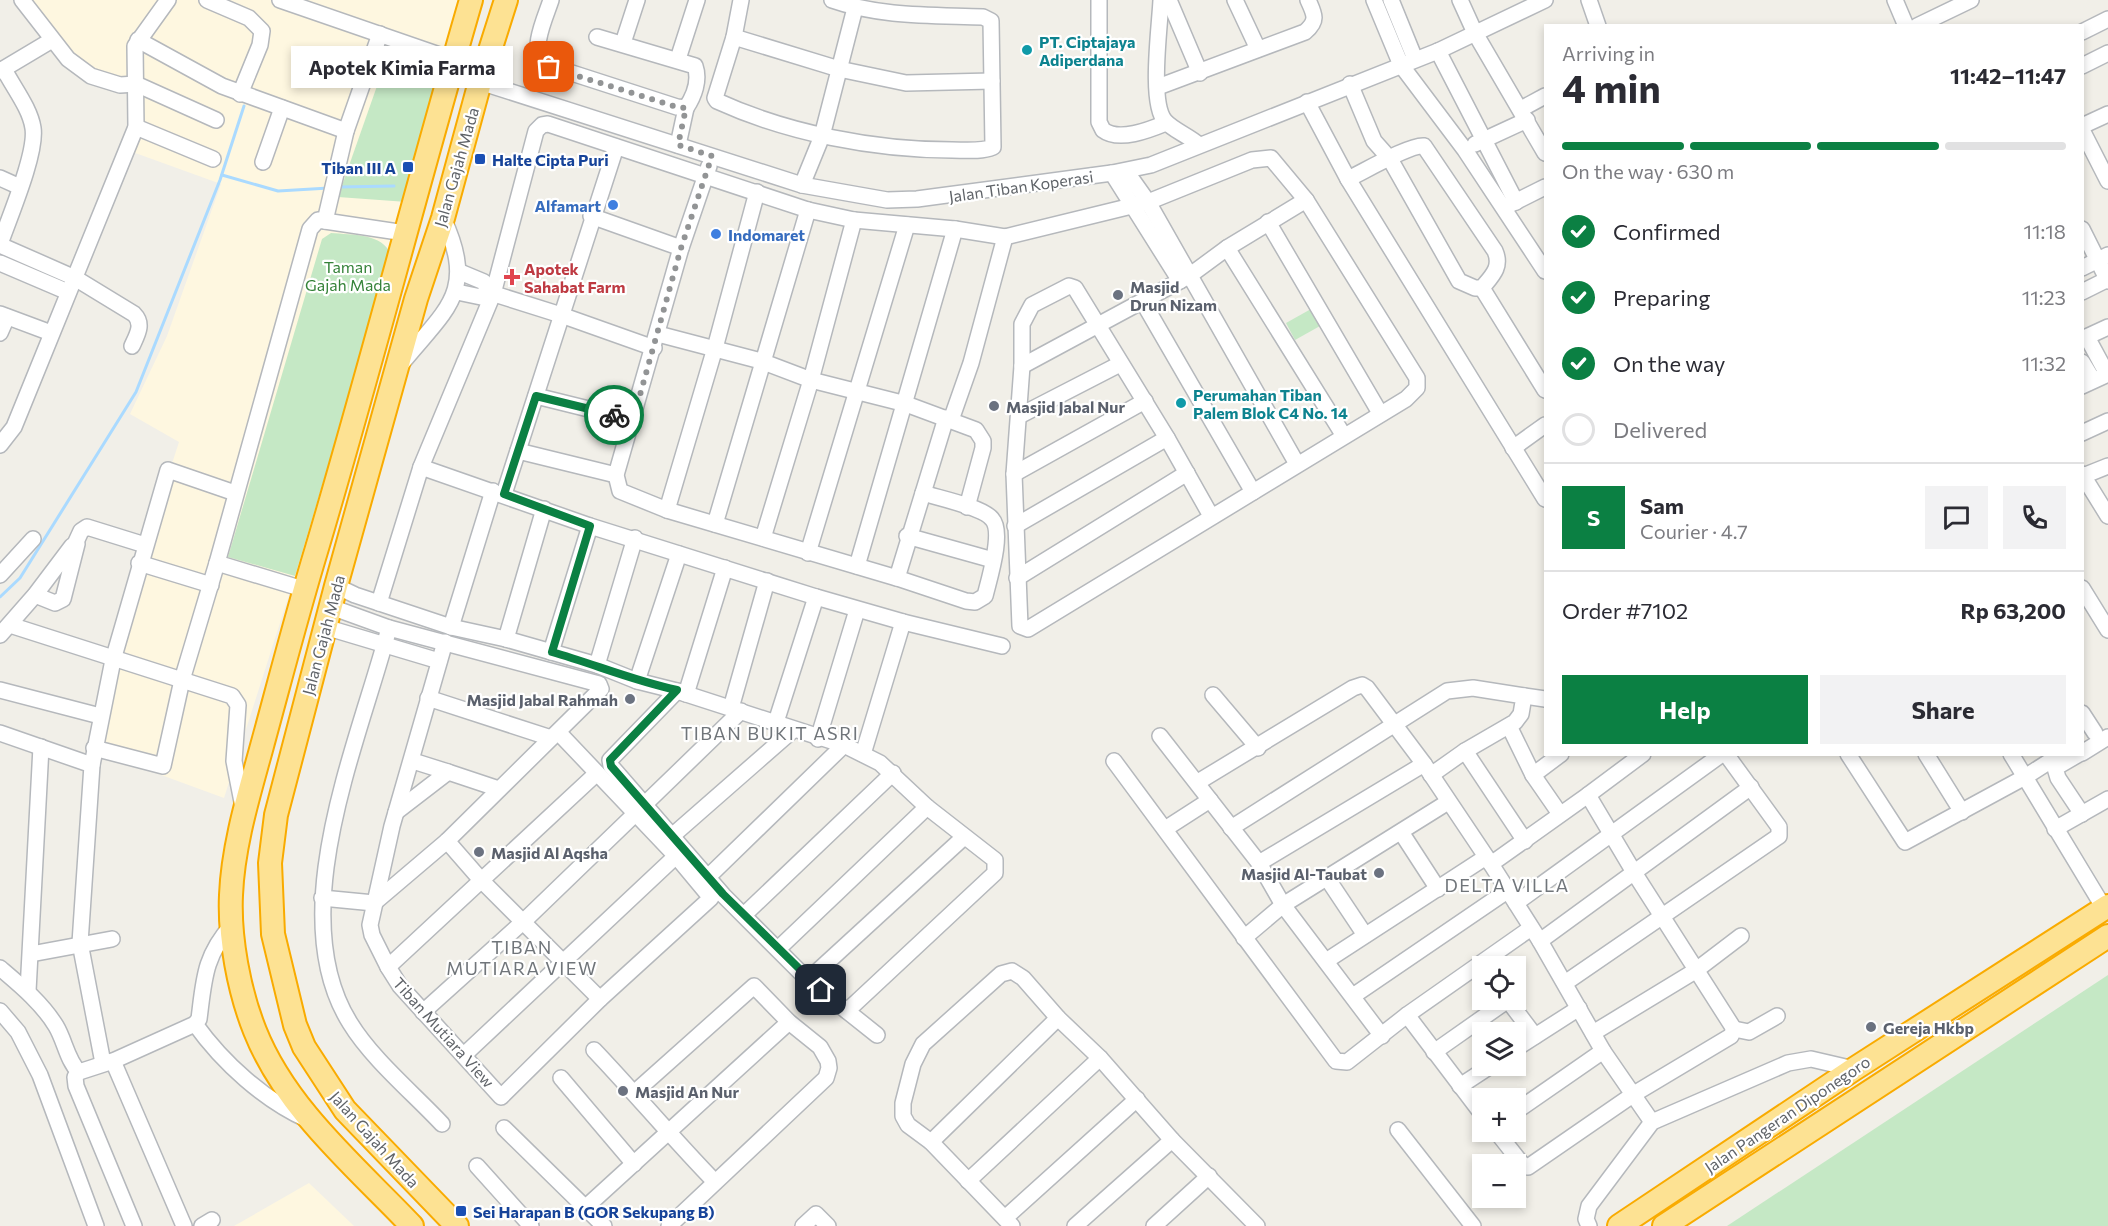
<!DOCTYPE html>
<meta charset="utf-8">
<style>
body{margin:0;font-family:Commissioner,sans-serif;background:#f2f2f3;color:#2b2b33;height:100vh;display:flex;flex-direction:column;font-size:22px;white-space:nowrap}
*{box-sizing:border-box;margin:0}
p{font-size:20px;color:#7c7c81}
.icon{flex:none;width:33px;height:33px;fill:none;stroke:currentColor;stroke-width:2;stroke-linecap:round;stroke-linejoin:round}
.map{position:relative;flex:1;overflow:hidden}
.drawer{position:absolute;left:1544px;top:24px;width:540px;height:732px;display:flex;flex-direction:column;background:#fff;border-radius:0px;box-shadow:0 3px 9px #0003}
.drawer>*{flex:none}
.fabs{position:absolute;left:1472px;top:956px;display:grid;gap:12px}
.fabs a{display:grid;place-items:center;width:54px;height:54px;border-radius:0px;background:#fff;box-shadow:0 3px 9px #0003;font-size:30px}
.pin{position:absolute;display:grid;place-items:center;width:51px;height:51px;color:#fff;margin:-26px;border-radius:12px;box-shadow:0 3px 9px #0006}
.courier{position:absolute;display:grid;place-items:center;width:60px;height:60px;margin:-30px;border:4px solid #0b8043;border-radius:50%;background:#fff;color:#222;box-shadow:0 2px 8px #0007}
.bubble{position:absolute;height:42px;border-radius:0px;background:#fff;box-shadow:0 3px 9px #0003;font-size:20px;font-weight:700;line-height:42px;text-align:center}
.head em{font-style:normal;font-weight:700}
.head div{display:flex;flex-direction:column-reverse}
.head{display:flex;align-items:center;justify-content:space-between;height:102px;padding:0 18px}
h1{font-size:39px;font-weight:700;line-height:45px}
.bar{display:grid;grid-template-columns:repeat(4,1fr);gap:9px 6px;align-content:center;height:72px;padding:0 18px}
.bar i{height:8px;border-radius:4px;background:#e1e1e2}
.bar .current{background:#0b8043}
.bar p{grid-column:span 4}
.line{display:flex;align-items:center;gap:15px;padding:0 18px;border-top:2px solid #e1e1e2}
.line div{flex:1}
.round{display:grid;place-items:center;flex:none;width:63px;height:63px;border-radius:0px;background:#f2f2f3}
ol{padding:0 18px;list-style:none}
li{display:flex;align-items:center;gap:18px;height:66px}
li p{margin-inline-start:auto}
li .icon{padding:6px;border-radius:50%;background:#0b8043;color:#fff;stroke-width:4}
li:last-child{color:#7c7c81}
li i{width:33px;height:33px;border:3px solid #e1e1e2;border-radius:50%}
.cta{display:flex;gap:12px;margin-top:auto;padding:12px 18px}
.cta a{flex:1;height:69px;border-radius:0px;background:#0b8043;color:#fff;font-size:24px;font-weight:700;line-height:69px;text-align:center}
.cta a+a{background:#f2f2f3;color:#2b2b33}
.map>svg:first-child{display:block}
.commercial{fill:#fef7e0}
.green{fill:#c5e8c5}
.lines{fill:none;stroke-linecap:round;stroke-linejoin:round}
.stream{stroke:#aadaff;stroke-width:3}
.minor-casing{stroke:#b5b8bc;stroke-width:18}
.highway-casing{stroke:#f9ab00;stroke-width:26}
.minor{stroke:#fff;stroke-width:15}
.highway{stroke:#fde293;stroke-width:22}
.done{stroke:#929495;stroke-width:6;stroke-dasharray:0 10.8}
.route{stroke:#0b8043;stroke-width:8}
.culture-dot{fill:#0f9aa8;stroke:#fff;stroke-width:2}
.transit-dot{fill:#1a4fb4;stroke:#fff;stroke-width:2}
.shop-dot{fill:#3f7fe0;stroke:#fff;stroke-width:2}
.health-dot{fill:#e0444e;stroke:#fff;stroke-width:2}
.worship-dot{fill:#6b7280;stroke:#fff;stroke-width:2}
.labels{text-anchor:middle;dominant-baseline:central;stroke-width:4.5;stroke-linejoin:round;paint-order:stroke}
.culture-label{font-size:16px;font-weight:bold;fill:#0d838f;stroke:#fff;text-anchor:start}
.transit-label{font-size:16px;font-weight:bold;fill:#164399;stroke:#fff;text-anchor:start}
.street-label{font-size:16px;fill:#5f6368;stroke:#fff}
.shop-label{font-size:16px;font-weight:bold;fill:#366cbe;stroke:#fff;text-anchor:end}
.park-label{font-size:16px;fill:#348238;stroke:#fff}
.health-label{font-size:16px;font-weight:bold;fill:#be3a42;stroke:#fff;text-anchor:start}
.worship-label{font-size:16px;font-weight:bold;fill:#5b616d;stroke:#fff;text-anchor:start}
.neighbourhood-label{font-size:18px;letter-spacing:1.5px;fill:#70757a;stroke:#fff}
</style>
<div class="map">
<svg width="2108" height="1226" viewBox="0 0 2108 1226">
<rect width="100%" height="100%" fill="#f1efe8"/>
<g class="commercial">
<polygon points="21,0 471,0 444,79 295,576 224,798 93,750 142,556 179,442 130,414 167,336 221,184 127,150 139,85 81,71"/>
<polygon points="309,1183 354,1226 234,1226"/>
</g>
<g class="green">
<polygon points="390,49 444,79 407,202 338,197"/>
<path d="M331 233C352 235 383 233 391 255L295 576 228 557 322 239Z"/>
<polygon points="1311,309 1320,326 1295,340 1286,323"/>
<polygon points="2108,975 2108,1226 1727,1226"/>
</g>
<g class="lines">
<g class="stream">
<polyline points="222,175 278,191 329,188"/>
<polyline points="339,187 394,186"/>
<polyline points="0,597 20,578 136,392 220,180 244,106"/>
</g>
<g class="minor-casing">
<g id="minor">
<polyline points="22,0 68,59 91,76 120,85 136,84 216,120"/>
<polyline points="207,0 249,18 262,31 260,45 240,94"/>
<polyline points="280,0 454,60"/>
<path d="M551 0C546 16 529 50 544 64L677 107 686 108C694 96 700 80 695 66L597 37"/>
<path d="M741 0 734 37 715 98 717 101C787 133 874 150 952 150 964 150 981 152 993 147L991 21 983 17C932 15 880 17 832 0"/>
<path d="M1099 0V122L1103 130C1119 142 1149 130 1166 123"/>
<path d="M1161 0C1160 25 1149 103 1165 121 1173 130 1189 136 1199 145"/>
<polyline points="1169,0 1200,73"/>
<polyline points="1235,0 1258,49"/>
<polyline points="1374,0 1401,65 1465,150 1545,271"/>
<polyline points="1391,0 1415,59"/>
<polyline points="1460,0 1475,33 1545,153"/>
<polyline points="1589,0 1598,26"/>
<polyline points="1895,0 1906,26"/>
<polyline points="1917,26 1971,0"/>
<polyline points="2082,32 2108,19"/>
<polyline points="734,37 839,69 906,83 992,81"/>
<polyline points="138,40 222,86 346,131"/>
<polyline points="623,43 637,0"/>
<polyline points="1438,51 1516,202"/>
<polyline points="678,59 697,0"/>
<polyline points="2082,66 2108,53"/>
<polyline points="0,71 52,40"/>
<polyline points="480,82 802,185 887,200 917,199 1112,173 1151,165 1438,51 1545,0"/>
<path d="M1158 87 1305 32C1318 21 1315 15 1308 0"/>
<polyline points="1307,102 1348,179 1545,499"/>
<polyline points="1521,109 1545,96"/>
<polyline points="2082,126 2108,114"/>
<polyline points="136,127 213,159"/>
<polyline points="2082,130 2108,181"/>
<polyline points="1475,144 1527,120"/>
<polyline points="678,145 686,108"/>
<polyline points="263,162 282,108"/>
<path d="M709 166 681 248 616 475 620 491 667 510 897 578 966 601 975 602 985 596C989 579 1004 532 992 519 983 507 938 498 923 493"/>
<polyline points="1126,171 1148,202 1297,464"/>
<polyline points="1112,173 1180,281"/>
<polyline points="0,178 20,187"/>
<path d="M1348 179C1363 172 1411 144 1424 146L1495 251C1502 267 1492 276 1482 288H1475L1459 281 1390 159 1374 141 1350 84"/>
<polyline points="802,185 822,136 855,8"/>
<polyline points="1507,206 1545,187"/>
<polyline points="591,216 681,248"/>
<polyline points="325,221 346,131 380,34"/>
<polyline points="1268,222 1380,413"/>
<polyline points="2082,229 2108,281"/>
<path d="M0 244C9 218 37 153 33 128 30 108 13 87 4 69"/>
<path d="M0 245 75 278 134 314C144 324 137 335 132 346"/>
<polyline points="1227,248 1344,436"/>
<polyline points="0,263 68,292"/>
<polyline points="2082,268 2108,255"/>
<polyline points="460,272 484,282 488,292"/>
<polyline points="1482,288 1545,390"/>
<polyline points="457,292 481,297 488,292 561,315 654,348"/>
<polyline points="2082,292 2108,279"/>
<polyline points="1143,302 1253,492"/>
<polyline points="0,314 51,333"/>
<polyline points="0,333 7,317"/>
<polyline points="658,334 761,361 811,380 906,404 976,430 983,441 983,448 967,507"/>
<polyline points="2087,337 2107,374"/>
<polyline points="2082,339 2108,327"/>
<polyline points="2082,362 2093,380"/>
<path d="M402 363C447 308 477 292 443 218"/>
<polyline points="1022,366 1189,276 1227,248 1306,200"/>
<polyline points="2082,386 2108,374"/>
<polyline points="536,396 633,420"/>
<polyline points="1019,416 1120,364"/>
<polyline points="951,420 971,363 1005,237"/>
<polyline points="2082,433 2108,421"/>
<polyline points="0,445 14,427 136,127 135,46 168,0"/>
<polyline points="1513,448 1545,425"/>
<polyline points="518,451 616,475"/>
<polyline points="421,467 590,526 816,597 903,622 1002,646"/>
<polyline points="1014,474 1145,401"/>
<polyline points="2082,474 2108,516"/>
<polyline points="2083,476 2108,466"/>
<polyline points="504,494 616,147"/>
<polyline points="667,510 715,348 757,192"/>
<polyline points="715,524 808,210"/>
<polyline points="1015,526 1167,438"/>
<polyline points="907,536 993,560"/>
<polyline points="763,538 811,380 854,220"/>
<polyline points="75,544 81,531 87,527 145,545"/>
<polyline points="808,553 907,225"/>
<polyline points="139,563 211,585"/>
<polyline points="857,566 955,229"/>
<polyline points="0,575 33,539"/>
<polyline points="897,578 946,418"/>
<polyline points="1017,578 1187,473"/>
<polyline points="336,586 355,595 451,627 506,639 597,665 637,681 677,691 844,745 880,763 927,807 995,860 995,873 847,1011"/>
<polyline points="2082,588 2108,630"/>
<polyline points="303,589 217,563 310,229 318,220 405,233"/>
<polyline points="379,603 421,467 493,294 536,131 542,125 548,124 808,210 854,220 955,229 1005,237 1148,202 1252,160 1271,158 1306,200 1417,378 1417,388 1406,399 1028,629 1020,626 1014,474 1022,366 1022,324 1032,305 1069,286 1075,288 1167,438 1211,516"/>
<polyline points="10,625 232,696 238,705 234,761 243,807"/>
<polyline points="325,627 439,661"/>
<polyline points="451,627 493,491"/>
<path d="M389 628C359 742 282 914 350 1023 372 1059 413 1093 442 1124"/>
<polyline points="0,635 35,595 72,546 77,544 63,599 55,603 35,595"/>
<polyline points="506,639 544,509"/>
<polyline points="445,642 392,826 370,925 372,935 388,967 400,986 501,1097 600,999 711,898 676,856"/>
<polyline points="551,652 590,526"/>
<polyline points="597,665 635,538"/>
<polyline points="637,681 679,554"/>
<polyline points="0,690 100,716"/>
<polyline points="677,691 610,760 611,766 723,895 808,980 877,1035"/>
<polyline points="686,694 725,568"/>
<polyline points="1213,695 1258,748"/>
<polyline points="1524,696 1545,699"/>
<polyline points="428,698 551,738"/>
<polyline points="731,708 767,581"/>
<polyline points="2082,713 2095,733"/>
<polyline points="776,722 816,597"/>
<polyline points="1509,726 1533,775 1560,814"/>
<polyline points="0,733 92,765 80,943 103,1063"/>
<polyline points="1160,736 1259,863 1283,905 1382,1036"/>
<polyline points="818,739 857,610"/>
<polyline points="94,748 163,766 182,680 217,563"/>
<polyline points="1465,751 1525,841"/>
<polyline points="2082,753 2108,737"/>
<polyline points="863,754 903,622"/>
<polyline points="1848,754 1905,842 2025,777 2061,754"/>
<polyline points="1926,754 1962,812"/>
<polyline points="2011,754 2104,908"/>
<polyline points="2079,754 2055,768 2058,778 2082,814"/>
<polyline points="413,761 448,772"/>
<polyline points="1114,761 1336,1061 1347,1062 1407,1015 1531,928"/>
<polyline points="92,765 113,660 168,470 235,493"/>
<polyline points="1533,775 1561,754"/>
<polyline points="1198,782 1353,688 1362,685 1367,688 1424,764 1491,864 1540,941 1603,1051 1652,1122"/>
<polyline points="1588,795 1643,754"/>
<polyline points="645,804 741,711"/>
<polyline points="396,812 448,772 499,789"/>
<polyline points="1231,828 1447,691 1473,688 1524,696 1521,714 1515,722 1465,751 1431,775"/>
<polyline points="1165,829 1210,800"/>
<polyline points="2055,829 2108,799"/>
<polyline points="1401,832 1438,889"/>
<polyline points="672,836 793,730"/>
<polyline points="447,841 481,880 600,999"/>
<polyline points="1259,863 1424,764"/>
<polyline points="1491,864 1588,795 1635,874 1734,1029"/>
<polyline points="708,877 844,745"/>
<polyline points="1327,878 1365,935"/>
<polyline points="322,898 374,903 447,841 601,689 599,684 389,628 331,607"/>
<polyline points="1516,903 1722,754"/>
<polyline points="745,914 893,773"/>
<polyline points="1244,938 1283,905 1448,802"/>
<polyline points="1540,941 1751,787"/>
<polyline points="778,949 927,807"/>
<polyline points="31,954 112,939"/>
<polyline points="1326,961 1486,857"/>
<polyline points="388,967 597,773"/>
<path d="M0 968C20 985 42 1003 56 1026 65 1041 67 1060 79 1072"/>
<polyline points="808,980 964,837"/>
<polyline points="1565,983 1779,836 1779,827 1726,754"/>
<polyline points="28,991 41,747"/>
<polyline points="1353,996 1507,891"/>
<polyline points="1507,999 1535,1036"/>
<polyline points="0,1011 18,1032 40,1075 96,1226"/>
<polyline points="423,1012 524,921 636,813"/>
<polyline points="1407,1015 1482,1114"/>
<path d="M195 1024C223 1063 264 1100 308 1120"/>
<polyline points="1734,1029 1749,1032 1777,1016"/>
<polyline points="1593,1033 1695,971 1741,936"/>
<polyline points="1515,1049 1579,1008"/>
<path d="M594 1050C635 1093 673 1139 715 1182"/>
<polyline points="1434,1052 1508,1000"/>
<polyline points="464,1055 676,856 559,733"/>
<polyline points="113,1061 184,1226"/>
<polyline points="561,1078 634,1164"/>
<polyline points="1460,1086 1492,1065"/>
<polyline points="634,1093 754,986 789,1022 820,1047 828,1061 829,1068 826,1078 669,1226"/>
<polyline points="1515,1112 1603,1051"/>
<polyline points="504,1128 604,1226"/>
<polyline points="1398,1130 1473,1226"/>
<polyline points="1496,1131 1522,1164 1528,1167 1634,1094 1731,1036 1734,1029"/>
<polyline points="931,1142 1058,1018"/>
<polyline points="477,1166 531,1226"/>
<polyline points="968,1181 1100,1058"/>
<polyline points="585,1208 789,1022"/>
<polyline points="1005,1218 1137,1099"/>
<path d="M134 1226 76 1086 75 1077 79 1072 113 1061 195 1024 199 1019C204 980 204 956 232 925"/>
<polyline points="202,1226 212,1220"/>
<polyline points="803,1226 816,1214 828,1226"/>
<polyline points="1012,1226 931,1142 908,1125 903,1116 903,1103 913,1064 923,1044 1001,974 1012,971 1023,978 1058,1018 1100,1058 1172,1140 1257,1226"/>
<polyline points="1075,1226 1172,1140"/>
<polyline points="1154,1226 1209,1176"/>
<polyline points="1589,1226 1586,1219 1589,1206 1652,1122 1788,1063 1811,1059 1854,1069"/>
</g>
</g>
<g class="highway-casing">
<g id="highway">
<path d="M412 1226C356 1167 286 1109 255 1031 239 991 229 938 231 895 233 845 249 794 262 746 280 680 297 614 317 548 371 366 418 182 471 0"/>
<polyline points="457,1226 345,1110 304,1047 295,1025 273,934 270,863 276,815 336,586 416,299 443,218 480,82 506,0"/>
<polyline points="1619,1226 1854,1069 2108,906"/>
<polyline points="1664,1226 2108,936"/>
</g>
</g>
<use href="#minor" class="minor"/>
<use href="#highway" class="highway"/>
</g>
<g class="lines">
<polyline class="done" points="549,67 677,107 686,108 678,145 712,156 681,248 633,420 614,415"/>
<path class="route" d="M614 415 536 396 504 494 590 526 552 652C594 664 634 681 677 690L610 760 611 766 723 894 821 990"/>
</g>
<g class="culture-dot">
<circle cx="1027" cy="50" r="6"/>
<circle cx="1181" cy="403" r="6"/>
</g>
<g class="transit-dot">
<rect x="474" y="153" width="12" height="12" rx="3"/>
<rect x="402" y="161" width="12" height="12" rx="3"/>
<rect x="455" y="1205" width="12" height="12" rx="3"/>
</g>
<g class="shop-dot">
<circle cx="613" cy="205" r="6"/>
<circle cx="716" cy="234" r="6"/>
</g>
<path class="health-dot" d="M509 268h6v6h6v6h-6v6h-6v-6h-6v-6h6z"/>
<g class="worship-dot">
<circle cx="1118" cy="295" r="6"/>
<circle cx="994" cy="406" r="6"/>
<circle cx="630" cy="699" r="6"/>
<circle cx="479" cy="852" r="6"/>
<circle cx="1379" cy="873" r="6"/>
<circle cx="1871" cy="1027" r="6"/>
<circle cx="623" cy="1091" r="6"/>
</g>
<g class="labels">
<g class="culture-label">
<text x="1039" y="41">PT. Ciptajaya<tspan x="1039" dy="18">Adiperdana</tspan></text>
<text x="1193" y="394">Perumahan Tiban<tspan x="1193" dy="18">Palem Blok C4 No. 14</tspan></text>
</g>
<g class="transit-label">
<text x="492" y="159">Halte Cipta Puri</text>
<text x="396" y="167" text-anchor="end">Tiban III A</text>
<text x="473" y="1211">Sei Harapan B (GOR Sekupang B)</text>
</g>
<g class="street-label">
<text transform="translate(456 167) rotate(-74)">Jalan Gajah Mada</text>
<text transform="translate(1021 186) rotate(-8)">Jalan Tiban Koperasi</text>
<text transform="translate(323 635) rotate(-75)">Jalan Gajah Mada</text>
<text transform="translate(444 1032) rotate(48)">Tiban Mutiara View</text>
<text transform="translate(1787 1114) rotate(-34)">Jalan Pangeran Diponegoro</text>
<text transform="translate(375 1139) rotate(48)">Jalan Gajah Mada</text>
</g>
<g class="shop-label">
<text x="601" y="205">Alfamart</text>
<text x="728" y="234" text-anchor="start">Indomaret</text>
</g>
<g class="park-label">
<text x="348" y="266">Taman<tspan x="348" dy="18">Gajah Mada</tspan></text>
</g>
<g class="health-label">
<text x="524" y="268">Apotek<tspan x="524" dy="18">Sahabat Farm</tspan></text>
</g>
<g class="worship-label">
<text x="1130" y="286">Masjid<tspan x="1130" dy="18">Drun Nizam</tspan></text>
<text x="1006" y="406">Masjid Jabal Nur</text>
<text x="618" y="699" text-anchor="end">Masjid Jabal Rahmah</text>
<text x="491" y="852">Masjid Al Aqsha</text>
<text x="1367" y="873" text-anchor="end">Masjid Al-Taubat</text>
<text x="1883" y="1027">Gereja Hkbp</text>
<text x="635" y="1091">Masjid An Nur</text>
</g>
<g class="neighbourhood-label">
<text x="770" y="733">TIBAN BUKIT ASRI</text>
<text x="1507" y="885">DELTA VILLA</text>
<text x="522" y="947">TIBAN<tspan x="522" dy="21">MUTIARA VIEW</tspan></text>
</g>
</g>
</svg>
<div class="fabs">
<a><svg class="icon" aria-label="locate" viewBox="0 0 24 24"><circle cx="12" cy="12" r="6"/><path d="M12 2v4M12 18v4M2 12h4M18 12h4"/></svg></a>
<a><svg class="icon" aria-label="layers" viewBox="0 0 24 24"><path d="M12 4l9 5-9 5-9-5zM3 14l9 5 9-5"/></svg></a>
<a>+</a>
<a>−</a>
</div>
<div class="pin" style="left:549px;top:67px;background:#ea580c"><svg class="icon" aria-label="bag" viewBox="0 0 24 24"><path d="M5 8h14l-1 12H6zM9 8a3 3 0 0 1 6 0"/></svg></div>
<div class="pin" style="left:821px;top:990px;background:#1f2937"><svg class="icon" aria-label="home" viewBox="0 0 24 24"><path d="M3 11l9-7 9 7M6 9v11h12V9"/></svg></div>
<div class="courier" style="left:614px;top:415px"><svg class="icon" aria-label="bike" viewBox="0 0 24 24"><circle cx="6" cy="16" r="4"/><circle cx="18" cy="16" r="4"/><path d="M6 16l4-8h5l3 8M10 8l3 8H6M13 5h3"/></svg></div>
<div class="bubble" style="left:291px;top:46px;width:222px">Apotek Kimia Farma</div>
<section class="drawer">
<div class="head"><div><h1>4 min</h1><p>Arriving in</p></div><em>11:42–11:47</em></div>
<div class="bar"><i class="current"></i><i class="current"></i><i class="current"></i><i></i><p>On the way · 630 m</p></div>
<ol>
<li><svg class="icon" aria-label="check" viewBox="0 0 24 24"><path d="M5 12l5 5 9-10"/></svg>Confirmed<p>11:18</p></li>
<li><svg class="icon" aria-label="check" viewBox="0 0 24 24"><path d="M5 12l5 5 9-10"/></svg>Preparing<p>11:23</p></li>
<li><svg class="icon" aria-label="check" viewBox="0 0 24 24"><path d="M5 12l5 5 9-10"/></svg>On the way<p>11:32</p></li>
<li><i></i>Delivered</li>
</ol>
<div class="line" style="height:108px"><b class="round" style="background:#0b8043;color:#fff">S</b><div><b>Sam</b><p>Courier · 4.7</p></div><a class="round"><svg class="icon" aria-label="chat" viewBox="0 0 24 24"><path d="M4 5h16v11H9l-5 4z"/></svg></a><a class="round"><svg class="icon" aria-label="phone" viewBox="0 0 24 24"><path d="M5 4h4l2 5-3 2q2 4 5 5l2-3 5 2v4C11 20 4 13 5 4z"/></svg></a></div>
<div class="line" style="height:78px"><div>Order #7102</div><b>Rp 63,200</b></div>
<div class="cta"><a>Help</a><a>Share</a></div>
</section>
</div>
